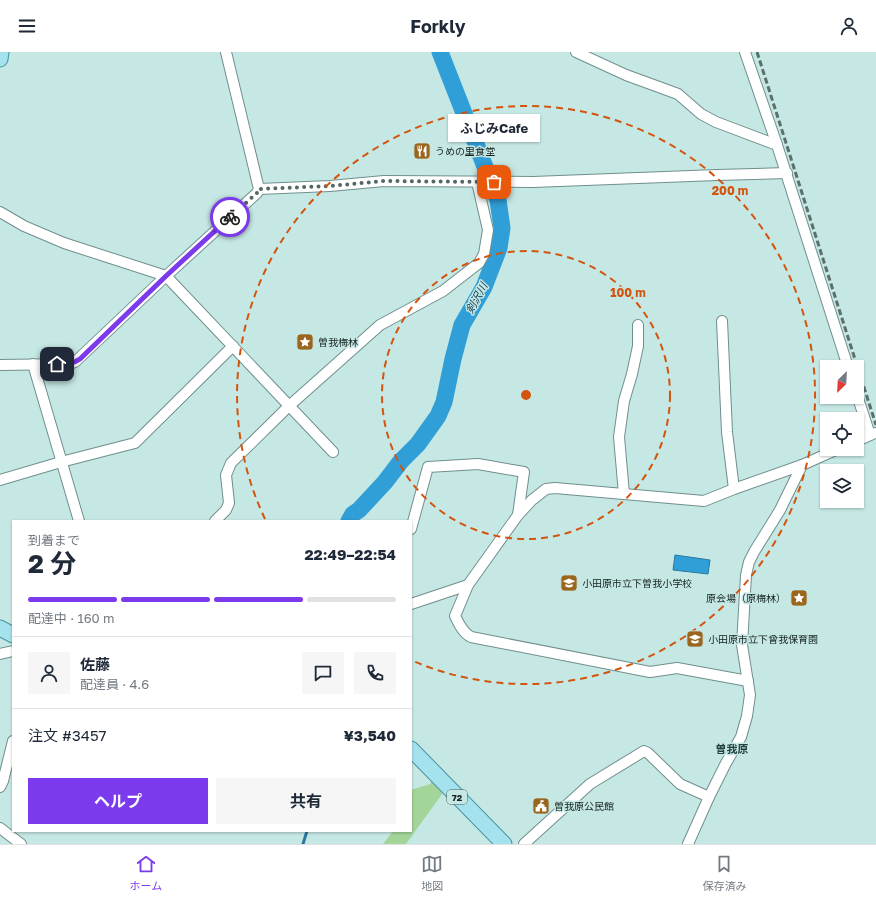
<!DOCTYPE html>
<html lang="ja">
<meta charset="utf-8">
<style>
body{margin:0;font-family:"Golos Text","Noto Sans JP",sans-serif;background:#f6f6f7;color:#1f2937;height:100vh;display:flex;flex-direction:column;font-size:15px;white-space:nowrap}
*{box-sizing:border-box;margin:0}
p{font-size:13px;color:#747a83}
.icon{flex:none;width:22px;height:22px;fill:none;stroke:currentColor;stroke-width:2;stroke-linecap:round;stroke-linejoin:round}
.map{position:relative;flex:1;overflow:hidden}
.side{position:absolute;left:12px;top:468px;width:400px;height:312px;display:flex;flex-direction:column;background:#fff;border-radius:0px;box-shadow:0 1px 3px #0004}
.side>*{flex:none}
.needle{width:26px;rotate:204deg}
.buttons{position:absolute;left:820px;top:308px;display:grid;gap:8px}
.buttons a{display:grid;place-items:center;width:44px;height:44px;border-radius:0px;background:#fff;box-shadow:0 1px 3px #0004;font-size:20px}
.pin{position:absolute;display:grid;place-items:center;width:34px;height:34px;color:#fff;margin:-17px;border-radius:8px;box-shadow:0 2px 6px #0006}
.courier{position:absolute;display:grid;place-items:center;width:40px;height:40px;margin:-20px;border:3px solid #7c3aed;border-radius:50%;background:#fff;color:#222;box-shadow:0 1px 5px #0007}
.bubble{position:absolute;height:28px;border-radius:0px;background:#fff;box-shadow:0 1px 3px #0004;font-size:13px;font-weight:700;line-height:28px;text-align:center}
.overview em{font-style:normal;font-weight:700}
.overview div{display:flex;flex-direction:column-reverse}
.overview{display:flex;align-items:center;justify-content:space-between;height:68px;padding:0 16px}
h1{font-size:26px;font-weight:700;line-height:30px}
.bar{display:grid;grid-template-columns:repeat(4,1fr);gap:6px 4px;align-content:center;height:48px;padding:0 16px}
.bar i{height:5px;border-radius:3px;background:#e0e1e3}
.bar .active{background:#7c3aed}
.bar p{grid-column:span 4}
.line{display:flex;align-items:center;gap:10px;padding:0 16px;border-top:1px solid #e0e1e3}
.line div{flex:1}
.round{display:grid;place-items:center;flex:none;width:42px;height:42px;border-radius:0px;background:#f6f6f7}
.action{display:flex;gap:8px;margin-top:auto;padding:8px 16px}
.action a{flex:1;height:46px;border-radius:0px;background:#7c3aed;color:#fff;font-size:16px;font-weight:700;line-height:46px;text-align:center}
.action a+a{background:#f6f6f7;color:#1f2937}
header{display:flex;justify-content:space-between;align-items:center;height:52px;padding:0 16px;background:#fff;font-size:18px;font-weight:700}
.menu{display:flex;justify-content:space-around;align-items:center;height:56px;border-top:1px solid #e0e1e3;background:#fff;font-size:11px;color:#747a83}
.menu a{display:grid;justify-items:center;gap:2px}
.menu .active{color:#7c3aed}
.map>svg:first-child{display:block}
.green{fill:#a3d59a}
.water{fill:#309ed7;stroke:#2879a0}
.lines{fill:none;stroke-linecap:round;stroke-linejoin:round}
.stream{stroke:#2879a0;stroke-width:3}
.river{stroke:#309ed7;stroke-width:17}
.minor-casing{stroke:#6f8f8c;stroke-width:12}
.primary-casing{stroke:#4a929e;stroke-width:17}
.minor{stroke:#fff;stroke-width:10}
.primary{stroke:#a4e2ee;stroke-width:15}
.rail{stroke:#5b706d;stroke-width:3;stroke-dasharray:6 3;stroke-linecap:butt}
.done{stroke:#536765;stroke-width:4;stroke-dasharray:0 7.2}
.route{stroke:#7c3aed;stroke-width:5}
.ring{fill:none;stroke:#d3540e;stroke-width:2;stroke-dasharray:7 5}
.labels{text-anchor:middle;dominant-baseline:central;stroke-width:3;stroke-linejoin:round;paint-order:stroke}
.shield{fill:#c6e8e4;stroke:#4a5d5b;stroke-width:1}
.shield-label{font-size:9px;font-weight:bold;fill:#152220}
.poi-label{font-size:10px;fill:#152220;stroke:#c6e8e4;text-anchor:start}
.water-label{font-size:11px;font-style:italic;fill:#164159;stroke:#c6e8e4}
.neighbourhood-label{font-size:11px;font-weight:bold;fill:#23413e;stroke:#c6e8e4}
.centre{fill:#d3540e;stroke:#c6e8e4;stroke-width:2}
.ring-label{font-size:12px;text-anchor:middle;font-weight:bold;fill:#d3540e;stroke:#c6e8e4;stroke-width:3;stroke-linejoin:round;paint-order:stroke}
</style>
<header><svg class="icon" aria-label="menu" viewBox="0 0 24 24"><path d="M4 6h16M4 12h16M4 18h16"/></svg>Forkly<svg class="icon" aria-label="person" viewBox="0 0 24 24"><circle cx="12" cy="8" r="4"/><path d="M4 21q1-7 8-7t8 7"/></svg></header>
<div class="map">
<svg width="876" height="792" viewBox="0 0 876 792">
<rect width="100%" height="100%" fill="#c6e8e4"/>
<polygon class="green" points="434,726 445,738 406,792 383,792 393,779 411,779 411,738 430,732"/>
<polygon class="water" points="675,503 710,508 708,522 673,518"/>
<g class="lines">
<polyline class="stream" points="303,792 307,779"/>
<polyline class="river" points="349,469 353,462 359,458 385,430 401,409 418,392 438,364 444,350 453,307 462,273 484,235 499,196 502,176 498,148 440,0"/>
<g class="minor-casing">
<g id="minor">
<polyline points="576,0 626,23 678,42 701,62 716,70 777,93 848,315"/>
<polyline points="745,0 777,93"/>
<polyline points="259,137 330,134 384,129 533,130 717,123 787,121"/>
<polyline points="0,160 24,174 64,191 166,224 333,400"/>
<polyline points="722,269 727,380 734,437"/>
<polyline points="33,312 79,469"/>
<polyline points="0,313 69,312 75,310 166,224 257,141 259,137 226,0"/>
<polyline points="857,343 870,383"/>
<polyline points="857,389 875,381"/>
<polyline points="0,428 61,410 135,391 233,294"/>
<polyline points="624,442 619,385 624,349 632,322 638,294 638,273"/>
<polyline points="215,469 226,458 229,451 226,423 231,411 289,354 380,273 443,239 479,211 484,202 488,178 477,130"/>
<polyline points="411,477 428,415 478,412 524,420 518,463"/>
<path d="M468 533 455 564C459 572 463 581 471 585L650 620 677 616 748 629"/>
<polyline points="411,552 468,533 518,463 532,448 546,437 555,436 704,449 734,437 802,413 838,397"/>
<polyline points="0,602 13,599"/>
<polyline points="0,735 3,729 13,689"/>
<polyline points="0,776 21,792"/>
<polyline points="524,792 590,732 644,699 648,701 680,732 709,745"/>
<polyline points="688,792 709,745 726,711 741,685 747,664 750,643 742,593 746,523 749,510 754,500 780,458 802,413"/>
</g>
</g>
<g class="primary-casing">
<g id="primary">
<polyline points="0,7 1,0"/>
<polyline points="0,576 13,583"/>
<polyline points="411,697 504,792"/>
</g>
</g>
<use href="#minor" class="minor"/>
<use href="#primary" class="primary"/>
<polyline class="rail" points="757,0 876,373"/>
</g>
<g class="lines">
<polyline class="done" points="230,165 257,141 258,137 330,134 384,129 494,130"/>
<path class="route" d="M57 312C66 312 73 312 80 307L166 224 230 165"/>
</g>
<g class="ring">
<circle cx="526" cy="343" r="144"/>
<path d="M265 467A289 289 0 1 1 413 609"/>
</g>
<defs>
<g id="restaurant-square" transform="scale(0.9)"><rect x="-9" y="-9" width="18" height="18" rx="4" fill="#9a651d" stroke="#c6e8e4"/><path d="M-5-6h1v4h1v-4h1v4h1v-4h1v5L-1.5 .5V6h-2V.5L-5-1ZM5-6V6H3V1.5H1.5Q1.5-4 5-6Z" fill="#fff"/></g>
<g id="sight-square" transform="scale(0.9)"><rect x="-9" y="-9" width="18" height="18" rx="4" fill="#9a651d" stroke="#c6e8e4"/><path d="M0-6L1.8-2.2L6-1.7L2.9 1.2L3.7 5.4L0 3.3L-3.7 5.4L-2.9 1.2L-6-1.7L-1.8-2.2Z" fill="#fff"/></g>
<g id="school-square" transform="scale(0.9)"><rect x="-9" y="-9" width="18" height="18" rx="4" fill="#9a651d" stroke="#c6e8e4"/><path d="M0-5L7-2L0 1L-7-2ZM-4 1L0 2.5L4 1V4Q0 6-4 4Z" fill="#fff"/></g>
<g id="civic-square" transform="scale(0.9)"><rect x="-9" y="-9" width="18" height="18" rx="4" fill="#9a651d" stroke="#c6e8e4"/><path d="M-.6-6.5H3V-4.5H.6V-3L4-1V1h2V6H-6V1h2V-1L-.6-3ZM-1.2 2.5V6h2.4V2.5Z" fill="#fff"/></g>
</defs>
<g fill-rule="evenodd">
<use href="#restaurant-square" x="422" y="99"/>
<use href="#sight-square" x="305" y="290"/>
<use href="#school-square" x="569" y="531"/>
<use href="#sight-square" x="799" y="546"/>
<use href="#school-square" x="695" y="587"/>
<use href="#civic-square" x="541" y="754"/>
</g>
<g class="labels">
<rect class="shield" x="447" y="738" width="20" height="14" rx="3"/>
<g class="shield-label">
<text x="457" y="745">72</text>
</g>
<g class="poi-label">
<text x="435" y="99">うめの里食堂</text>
<text x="318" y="290">曽我梅林</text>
<text x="582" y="531">小田原市立下曽我小学校</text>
<text x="786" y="546" text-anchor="end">原会場（原梅林）</text>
<text x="708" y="587">小田原市立下曾我保育園</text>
<text x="554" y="754">曽我原公民館</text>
</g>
<g class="water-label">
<text transform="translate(476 246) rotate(-61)">剣沢川</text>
</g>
<g class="neighbourhood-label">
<text x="732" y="696">曽我原</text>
</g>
</g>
<circle cx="526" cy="343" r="6" class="centre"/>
<g class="ring-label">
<text x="730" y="143">200 m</text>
<text x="628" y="245">100 m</text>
</g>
</svg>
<div class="buttons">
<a><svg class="needle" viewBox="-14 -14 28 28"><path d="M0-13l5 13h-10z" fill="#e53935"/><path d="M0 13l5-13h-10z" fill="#747a83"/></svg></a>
<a><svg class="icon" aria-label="locate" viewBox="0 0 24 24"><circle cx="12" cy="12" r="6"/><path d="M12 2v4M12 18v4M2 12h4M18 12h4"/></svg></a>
<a><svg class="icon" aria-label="layers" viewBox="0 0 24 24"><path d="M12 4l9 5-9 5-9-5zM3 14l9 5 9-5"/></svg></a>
</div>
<div class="pin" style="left:494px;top:130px;background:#ea580c"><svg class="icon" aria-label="bag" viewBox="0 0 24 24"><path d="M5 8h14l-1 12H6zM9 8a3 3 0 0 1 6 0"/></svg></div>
<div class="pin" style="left:57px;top:312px;background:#1f2937"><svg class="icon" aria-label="home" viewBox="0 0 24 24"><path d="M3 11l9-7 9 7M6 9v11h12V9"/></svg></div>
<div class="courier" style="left:230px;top:165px"><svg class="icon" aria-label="bike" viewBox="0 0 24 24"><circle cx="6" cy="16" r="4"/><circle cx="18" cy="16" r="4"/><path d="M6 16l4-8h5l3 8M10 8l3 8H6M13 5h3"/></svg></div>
<div class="bubble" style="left:448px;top:62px;width:92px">ふじみCafe</div>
<section class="side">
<div class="overview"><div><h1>2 分</h1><p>到着まで</p></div><em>22:49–22:54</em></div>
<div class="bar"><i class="active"></i><i class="active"></i><i class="active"></i><i></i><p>配達中 · 160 m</p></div>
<div class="line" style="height:72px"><a class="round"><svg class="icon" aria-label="person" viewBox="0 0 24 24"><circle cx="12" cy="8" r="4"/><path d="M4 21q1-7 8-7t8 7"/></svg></a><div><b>佐藤</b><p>配達員 · 4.6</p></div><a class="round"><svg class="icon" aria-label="chat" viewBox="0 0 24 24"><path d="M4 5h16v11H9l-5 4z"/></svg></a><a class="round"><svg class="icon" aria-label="phone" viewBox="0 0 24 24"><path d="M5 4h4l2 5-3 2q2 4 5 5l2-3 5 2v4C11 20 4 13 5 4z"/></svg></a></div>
<div class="line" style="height:52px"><div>注文 #3457</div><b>¥3,540</b></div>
<div class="action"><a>ヘルプ</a><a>共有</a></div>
</section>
</div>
<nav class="menu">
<a class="active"><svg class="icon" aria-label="home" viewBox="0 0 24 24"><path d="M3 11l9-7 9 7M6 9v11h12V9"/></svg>ホーム</a>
<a><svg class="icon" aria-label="map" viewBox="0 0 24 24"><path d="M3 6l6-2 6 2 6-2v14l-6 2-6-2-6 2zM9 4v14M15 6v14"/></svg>地図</a>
<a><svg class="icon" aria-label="saved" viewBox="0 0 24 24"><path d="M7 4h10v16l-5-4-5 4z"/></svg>保存済み</a>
</nav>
